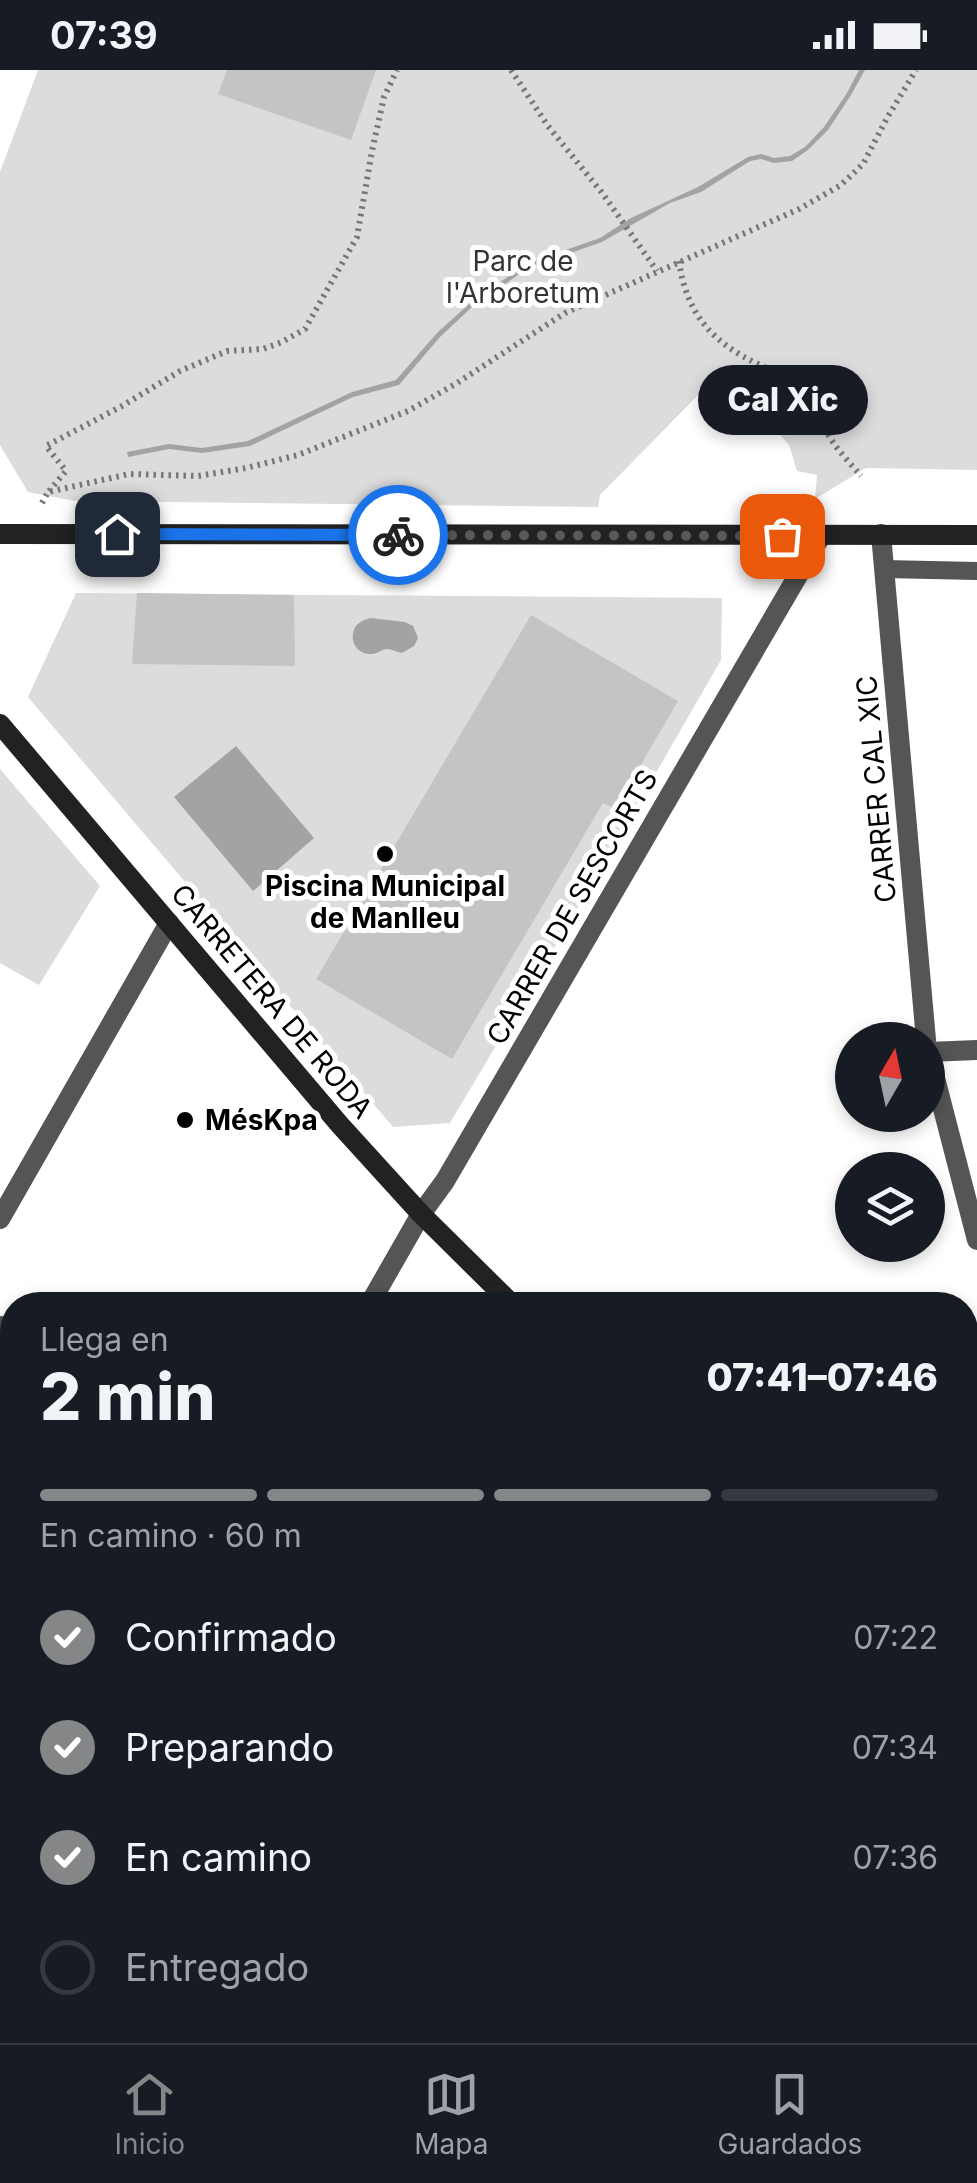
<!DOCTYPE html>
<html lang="es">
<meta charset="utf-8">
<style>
body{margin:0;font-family:Inter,sans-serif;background:#242831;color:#f1f3f6;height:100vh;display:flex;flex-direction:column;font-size:38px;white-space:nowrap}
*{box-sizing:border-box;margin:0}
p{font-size:32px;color:#9ea1a6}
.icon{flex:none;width:55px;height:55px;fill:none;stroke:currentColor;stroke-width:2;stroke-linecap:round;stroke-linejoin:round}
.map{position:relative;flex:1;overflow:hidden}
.sheet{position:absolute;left:0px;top:1222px;width:978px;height:752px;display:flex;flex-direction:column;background:#171b24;border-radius:40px 40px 0 0;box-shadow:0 5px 15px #0003}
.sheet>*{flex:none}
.needle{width:65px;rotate:9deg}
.tools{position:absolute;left:835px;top:952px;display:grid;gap:20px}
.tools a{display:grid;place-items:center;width:110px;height:110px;border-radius:50%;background:#171b24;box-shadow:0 5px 15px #0003;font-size:50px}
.pin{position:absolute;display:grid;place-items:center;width:85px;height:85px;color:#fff;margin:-42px;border-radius:20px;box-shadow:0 5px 15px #0006}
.courier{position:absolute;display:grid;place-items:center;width:100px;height:100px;margin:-50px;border:8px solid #1a73e8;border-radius:50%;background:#fff;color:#222;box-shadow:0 2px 12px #0007}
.bubble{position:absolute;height:70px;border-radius:35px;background:#171b24;box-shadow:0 5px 15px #0003;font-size:32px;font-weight:800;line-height:70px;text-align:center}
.summary em{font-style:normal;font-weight:800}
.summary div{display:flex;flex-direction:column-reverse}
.summary{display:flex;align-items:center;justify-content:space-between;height:170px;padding:0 40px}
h1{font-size:65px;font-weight:800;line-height:75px}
.bar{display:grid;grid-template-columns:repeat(4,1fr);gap:15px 10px;align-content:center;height:120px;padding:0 40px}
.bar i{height:12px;border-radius:8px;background:#363941}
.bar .on{background:#858687}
.bar p{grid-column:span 4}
ol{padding:0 40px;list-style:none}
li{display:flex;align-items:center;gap:30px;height:110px}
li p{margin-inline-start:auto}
li .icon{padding:10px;border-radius:50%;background:#858687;color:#fff;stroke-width:4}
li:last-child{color:#9ea1a6}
li i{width:55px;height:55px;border:5px solid #363941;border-radius:50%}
.status{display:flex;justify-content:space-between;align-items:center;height:70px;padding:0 50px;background:#171b24;direction:ltr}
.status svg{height:28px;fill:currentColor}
.menu{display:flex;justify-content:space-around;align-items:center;height:140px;border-top:2px solid #363941;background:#171b24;font-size:28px;color:#9ea1a6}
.menu a{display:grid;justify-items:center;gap:5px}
.menu .on{color:#858687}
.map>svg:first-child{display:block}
.green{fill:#dcdcdc}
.water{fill:#a3a3a3}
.building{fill:#c4c4c4}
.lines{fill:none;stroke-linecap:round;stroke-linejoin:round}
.path{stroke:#777;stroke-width:6;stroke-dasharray:2.5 5;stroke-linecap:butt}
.lane{stroke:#555;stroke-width:18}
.street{stroke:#555;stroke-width:20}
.secondary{stroke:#222;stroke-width:20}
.done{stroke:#595959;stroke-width:10;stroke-dasharray:0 18}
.route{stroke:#1a73e8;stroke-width:12}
.poi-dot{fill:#000;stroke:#fff;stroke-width:4}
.labels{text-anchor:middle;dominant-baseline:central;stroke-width:10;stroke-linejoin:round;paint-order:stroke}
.park-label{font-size:28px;fill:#333;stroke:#fff}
.street-label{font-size:28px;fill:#000;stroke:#fff}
.poi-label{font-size:28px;font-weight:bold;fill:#000;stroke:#fff}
</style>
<div class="status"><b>07:39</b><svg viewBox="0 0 49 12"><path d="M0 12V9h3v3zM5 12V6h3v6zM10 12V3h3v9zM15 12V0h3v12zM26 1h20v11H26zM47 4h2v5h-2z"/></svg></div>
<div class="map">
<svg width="977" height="1973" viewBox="0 0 977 1973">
<rect width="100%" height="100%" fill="#fff"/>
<g class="green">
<polygon points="38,0 977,0 977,400 866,398 815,429 817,405 797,401 789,375 767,351 709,314 600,425 598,437 75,431 28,422 0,375 0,102"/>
<polygon points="76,523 722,528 721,590 586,824 450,1053 393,1057 28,627"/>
<polygon points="0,699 100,816 39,915 0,893"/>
</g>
<g class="water">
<polygon points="859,0 865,0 851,25 828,60 808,80 792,91 774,93 761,89 750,91 701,122 670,133 602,172 528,198 472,237 440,267 399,315 353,327 250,376 202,383 169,379 128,387 127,382 169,374 202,378 248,371 352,322 396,310 437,263 469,234 526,194 600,168 631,148 698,117 748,87 761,84 774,88 790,86 805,77 824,57 847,23"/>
<path d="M370 548 405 552 413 556 418 568 414 576 402 583C397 582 392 579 387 579 382 579 377 584 372 584 360 585 351 575 353 564 354 554 361 551 370 548Z"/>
<polygon points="236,676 314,768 253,821 174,727"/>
</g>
<g class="building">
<polygon points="227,0 376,0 351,70 218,24"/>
<polygon points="137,523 294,525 295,596 132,594"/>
<polygon points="531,545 678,631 615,739 603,733 452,989 316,909"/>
</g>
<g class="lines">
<g class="path">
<polyline points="511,0 548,56 603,124 657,201"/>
<path d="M679 191C686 243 712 273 760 295 780 304 798 311 811 329 819 339 822 353 828 364 836 379 850 393 861 406"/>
<polyline points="49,421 66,401 46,376 122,336 180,301 227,281 263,279 282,272 305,259 357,167 372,81 384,27 397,0"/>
<polyline points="42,433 48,422 129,404 198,406 246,398 298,385 408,341 457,313 565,243 799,139 841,115 863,94 887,48 916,0"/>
</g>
<polyline class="lane" points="884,499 977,501"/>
<g class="street">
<polyline points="881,464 926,970"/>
<polyline points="928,981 977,1170"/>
<polyline points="928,982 977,980"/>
<polyline points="0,1149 169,853"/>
<polyline points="369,1235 421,1144 445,1111 821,466"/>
<polyline points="0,1256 12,1263"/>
<polyline points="965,1535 977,1534"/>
<polyline points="0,1556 12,1561"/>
<polyline points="965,1772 977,1768"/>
<polyline points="0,1849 12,1828"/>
<polyline points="965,1859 977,1855"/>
<polyline points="255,1962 258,1973"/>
<polyline points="533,1962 536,1973"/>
<polyline points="446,1973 479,1962"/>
<polyline points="590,1973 625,1962"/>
</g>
<g class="secondary">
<polyline points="0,464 977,465"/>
<polyline points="0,654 340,1055 421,1144 513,1235"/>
<polyline points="965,1405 977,1408"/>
</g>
</g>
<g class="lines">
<polyline class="done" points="398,465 782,466"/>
<polyline class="route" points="117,464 398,465"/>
</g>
<g class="poi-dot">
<circle cx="385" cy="784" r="10"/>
<circle cx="185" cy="1050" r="10"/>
</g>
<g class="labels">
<g class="park-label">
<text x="523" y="191">Parc de<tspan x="523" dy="32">l'Arboretum</tspan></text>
</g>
<g class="street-label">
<text transform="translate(876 719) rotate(-95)">CARRER CAL XIC</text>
<text transform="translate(572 837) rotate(-60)">CARRER DE SESCORTS</text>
<text transform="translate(272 931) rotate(50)">CARRETERA DE RODA</text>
</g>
<g class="poi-label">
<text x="385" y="816">Piscina Municipal<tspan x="385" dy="32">de Manlleu</tspan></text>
<text x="205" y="1050" text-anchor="start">MésKpa</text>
</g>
</g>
</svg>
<div class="tools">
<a><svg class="needle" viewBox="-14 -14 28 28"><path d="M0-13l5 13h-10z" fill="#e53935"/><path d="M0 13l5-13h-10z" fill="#9ea1a6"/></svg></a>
<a><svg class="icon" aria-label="layers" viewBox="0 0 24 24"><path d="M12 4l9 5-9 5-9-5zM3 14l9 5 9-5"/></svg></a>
</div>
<div class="pin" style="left:782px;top:466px;background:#ea580c"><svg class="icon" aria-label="bag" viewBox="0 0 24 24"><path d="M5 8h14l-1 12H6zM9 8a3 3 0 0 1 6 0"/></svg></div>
<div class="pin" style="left:117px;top:464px;background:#1f2937"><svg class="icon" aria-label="home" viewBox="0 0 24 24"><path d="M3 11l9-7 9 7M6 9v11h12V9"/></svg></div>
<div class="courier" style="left:398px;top:465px"><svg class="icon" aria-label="bike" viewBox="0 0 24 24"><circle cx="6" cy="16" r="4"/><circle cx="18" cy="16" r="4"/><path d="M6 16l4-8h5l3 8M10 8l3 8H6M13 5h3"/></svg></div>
<div class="bubble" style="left:698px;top:295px;width:170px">Cal Xic</div>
<section class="sheet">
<div class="summary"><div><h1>2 min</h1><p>Llega en</p></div><em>07:41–07:46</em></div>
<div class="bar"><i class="on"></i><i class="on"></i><i class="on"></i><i></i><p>En camino · 60 m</p></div>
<ol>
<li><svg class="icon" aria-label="check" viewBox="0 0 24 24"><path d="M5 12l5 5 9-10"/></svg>Confirmado<p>07:22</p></li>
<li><svg class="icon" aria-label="check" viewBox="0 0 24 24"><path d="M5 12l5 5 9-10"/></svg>Preparando<p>07:34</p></li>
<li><svg class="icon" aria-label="check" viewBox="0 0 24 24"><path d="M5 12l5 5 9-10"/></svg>En camino<p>07:36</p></li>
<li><i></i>Entregado</li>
</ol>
</section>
</div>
<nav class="menu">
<a class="on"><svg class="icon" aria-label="home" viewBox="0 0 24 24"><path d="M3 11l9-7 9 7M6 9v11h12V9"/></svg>Inicio</a>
<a><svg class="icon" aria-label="map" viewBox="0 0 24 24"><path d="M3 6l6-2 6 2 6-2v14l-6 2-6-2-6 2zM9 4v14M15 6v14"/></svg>Mapa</a>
<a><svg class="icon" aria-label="saved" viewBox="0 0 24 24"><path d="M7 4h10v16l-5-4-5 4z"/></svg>Guardados</a>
</nav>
